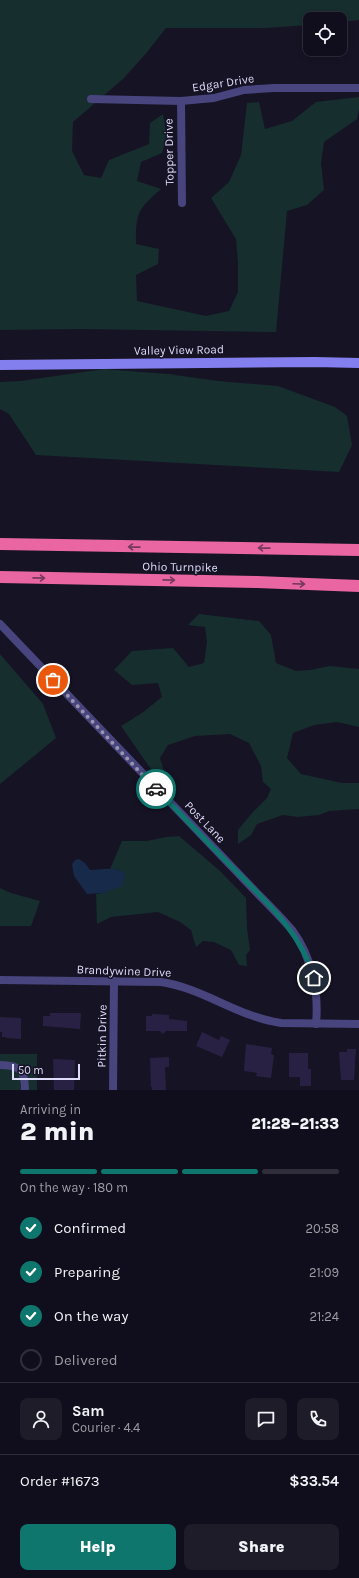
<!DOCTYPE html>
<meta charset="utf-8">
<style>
body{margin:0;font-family:Karla,sans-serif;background:#1e1c29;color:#f1f3f6;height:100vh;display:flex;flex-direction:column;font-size:15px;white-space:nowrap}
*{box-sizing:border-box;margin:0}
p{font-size:13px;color:#9c9ca3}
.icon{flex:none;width:22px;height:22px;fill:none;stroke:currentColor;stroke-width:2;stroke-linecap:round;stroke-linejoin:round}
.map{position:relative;height:1090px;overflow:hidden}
.panel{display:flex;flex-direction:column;background:#100e1c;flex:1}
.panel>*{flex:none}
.controls{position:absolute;left:303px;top:12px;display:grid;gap:8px}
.controls a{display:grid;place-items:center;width:44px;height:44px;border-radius:8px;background:#100e1c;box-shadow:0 2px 6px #0003,0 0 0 1px #302e3b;font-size:20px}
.scale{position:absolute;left:12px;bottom:10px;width:68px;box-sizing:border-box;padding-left:4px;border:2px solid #dfdbfa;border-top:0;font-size:11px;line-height:14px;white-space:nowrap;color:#dfdbfa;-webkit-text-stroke:3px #161325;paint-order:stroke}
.pin{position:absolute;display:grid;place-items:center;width:34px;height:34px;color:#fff;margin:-17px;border:2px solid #fff;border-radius:50%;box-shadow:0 1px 4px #0007}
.courier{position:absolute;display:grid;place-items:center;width:40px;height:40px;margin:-20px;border:3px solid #0f766e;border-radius:50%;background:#fff;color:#222;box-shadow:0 1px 5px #0007}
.head em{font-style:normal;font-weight:800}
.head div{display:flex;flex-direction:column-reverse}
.head{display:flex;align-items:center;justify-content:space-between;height:68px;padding:0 20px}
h1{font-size:26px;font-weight:800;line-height:30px}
.bar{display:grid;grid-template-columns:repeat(4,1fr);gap:6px 4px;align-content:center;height:48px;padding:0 20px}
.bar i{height:5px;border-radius:3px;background:#302e3b}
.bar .active{background:#0f766e}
.bar p{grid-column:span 4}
.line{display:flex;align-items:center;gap:10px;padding:0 20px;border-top:1px solid #302e3b}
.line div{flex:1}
.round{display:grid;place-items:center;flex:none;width:42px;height:42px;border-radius:8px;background:#1e1c29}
ol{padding:0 20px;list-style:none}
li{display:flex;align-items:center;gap:12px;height:44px}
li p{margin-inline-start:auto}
li .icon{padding:4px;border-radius:50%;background:#0f766e;color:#fff;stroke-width:4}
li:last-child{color:#9c9ca3}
li i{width:22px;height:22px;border:2px solid #302e3b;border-radius:50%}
.primary-button{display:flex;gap:8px;margin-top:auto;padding:8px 20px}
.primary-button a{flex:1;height:46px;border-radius:8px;background:#0f766e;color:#fff;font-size:16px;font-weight:800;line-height:46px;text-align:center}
.primary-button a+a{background:#1e1c29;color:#f1f3f6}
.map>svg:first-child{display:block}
.green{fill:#162e2e}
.water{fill:#172a49}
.building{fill:#292143}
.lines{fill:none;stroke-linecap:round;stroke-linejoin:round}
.street{stroke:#47447e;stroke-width:8}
.secondary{stroke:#847fee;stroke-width:10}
.highway{stroke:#ea66a3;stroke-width:12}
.oneway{stroke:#75385e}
.done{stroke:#9995af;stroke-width:4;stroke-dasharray:0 7.2}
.route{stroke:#0f766e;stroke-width:5}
.labels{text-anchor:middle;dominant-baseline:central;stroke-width:3;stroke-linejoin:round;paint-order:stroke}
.street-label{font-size:12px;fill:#dfdbfa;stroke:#161325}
</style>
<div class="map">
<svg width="359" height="1090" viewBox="0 0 359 1090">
<rect width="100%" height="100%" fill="#161325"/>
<g class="green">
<path d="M0 0H359V20L340 22V19H310V25L265 28H166L148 51 123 79 73 122 72 151 84 175 101 178 109 160 149 144 150 123 163 114 167 137 162 153 141 162 137 181 161 189C137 210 136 213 136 244L159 249 158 264 136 275 137 301 206 316 229 311 238 292V263L236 239 211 198 229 182 241 155 247 103 259 102 265 129 292 121 316 102 359 97V110L357 119 324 142 321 163 324 190 307 205 287 211 276 332 81 329 0 330Z"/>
<polygon points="104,369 168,374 218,381 278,386 335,407 347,416 352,445 339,472 36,455 9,414 0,409 0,382 21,381"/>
<polygon points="199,614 259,621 271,635 276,663 296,671 310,670 330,666 359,669 359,727 337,722 314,725 293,733 287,758 301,774 342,783 359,783 359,809 329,811 319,815 298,817 283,815 257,824 251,835 238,844 238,830 252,813 267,798 271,789 263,782 261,766 249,743 230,734 195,736 168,745 160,758 165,775 164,781 155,775 121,726 142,713 162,697 158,683 132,685 114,670 132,651 173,648 189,667 204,663 207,642 205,627 188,625"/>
<polygon points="0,654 43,704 56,738 0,784"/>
<polygon points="179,836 219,870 246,898 247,928 250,950 246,955 247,966 239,965 231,950 214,942 203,941 196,947 191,930 180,922 158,912 111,917 97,924 96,894 103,893 120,870 110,869 122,841 147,841 166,837"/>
<polygon points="0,888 11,893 40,901 31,926 0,926"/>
<rect x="0" y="1054" width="37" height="36"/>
</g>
<path class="water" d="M79 859 85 863 90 870C102 870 114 866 125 873L124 880 122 886 103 893 87 894 74 876 72 864 75 860Z"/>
<g class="building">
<polygon points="50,1013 81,1013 80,1029 43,1026 43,1016 50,1016"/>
<polygon points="152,1014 169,1015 169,1019 187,1021 187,1031 166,1031 163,1034 160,1031 146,1031 146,1016 152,1016"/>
<polygon points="0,1017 21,1018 21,1039 6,1038 7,1037 2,1037 2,1032 0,1032"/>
<polygon points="202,1032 219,1040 221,1036 230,1040 222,1057 196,1046"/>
<polygon points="246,1044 272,1048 271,1054 274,1055 271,1078 256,1076 257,1073 244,1071"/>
<polygon points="347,1049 356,1049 354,1080 341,1080 339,1052 347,1052"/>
<polygon points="289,1053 308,1053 308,1069 311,1069 311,1086 300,1086 300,1077 289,1077"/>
<polygon points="169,1057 169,1067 165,1067 166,1090 152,1090 152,1087 151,1087 150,1058"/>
<polygon points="53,1059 75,1060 74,1090 54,1090"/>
</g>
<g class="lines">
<g class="street">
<polyline points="91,99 181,101 214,98 244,90 274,88 359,88"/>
<polyline points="181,101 182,203"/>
<path d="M0 624 256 892C268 904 281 917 292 930 312 957 319 991 316 1024"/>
<path d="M0 980 161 982C203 988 238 1017 281 1023L359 1024"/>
<path d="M0 1065C20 1065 25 1070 25 1090"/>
<polyline points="113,1090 114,981"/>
</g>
<polyline class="secondary" points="0,365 315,362 359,363"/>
<g class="highway">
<polyline points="0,544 359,550"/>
<polyline points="0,577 257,582 359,586"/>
</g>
</g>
<defs><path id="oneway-shaft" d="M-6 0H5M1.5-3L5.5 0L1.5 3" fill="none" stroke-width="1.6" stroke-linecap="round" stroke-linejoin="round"/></defs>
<g class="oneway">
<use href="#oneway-shaft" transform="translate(134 547) rotate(-179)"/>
<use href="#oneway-shaft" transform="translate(264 548) rotate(-179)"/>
<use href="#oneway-shaft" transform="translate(39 578) rotate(1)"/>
<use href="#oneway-shaft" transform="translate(169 580) rotate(1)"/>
<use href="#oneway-shaft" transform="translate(299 584) rotate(2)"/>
</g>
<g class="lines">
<polyline class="done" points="53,680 156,789"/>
<path class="route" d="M156 789C181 814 205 840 230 865 263 899 301 931 314 978"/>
</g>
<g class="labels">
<g class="street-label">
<text transform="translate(223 83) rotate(-9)">Edgar Drive</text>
<text transform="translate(169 152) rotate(-91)">Topper Drive</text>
<text transform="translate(179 350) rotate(-1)">Valley View Road</text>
<text transform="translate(180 567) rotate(1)">Ohio Turnpike</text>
<text transform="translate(205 822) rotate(46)">Post Lane</text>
<text transform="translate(124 971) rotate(2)">Brandywine Drive</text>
<text transform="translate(102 1036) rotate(-89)">Pitkin Drive</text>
</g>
</g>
</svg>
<div class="controls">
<a><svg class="icon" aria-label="locate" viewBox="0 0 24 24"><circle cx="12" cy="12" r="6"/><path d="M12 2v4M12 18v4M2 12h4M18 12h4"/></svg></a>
</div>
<div class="scale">50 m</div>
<div class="pin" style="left:53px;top:680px;background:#ea580c"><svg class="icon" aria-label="bag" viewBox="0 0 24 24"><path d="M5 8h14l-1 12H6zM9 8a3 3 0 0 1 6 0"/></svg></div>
<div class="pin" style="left:314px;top:978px;background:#1f2937"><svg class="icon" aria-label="home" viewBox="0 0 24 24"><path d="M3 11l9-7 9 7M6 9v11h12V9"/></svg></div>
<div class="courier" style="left:156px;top:789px"><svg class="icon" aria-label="car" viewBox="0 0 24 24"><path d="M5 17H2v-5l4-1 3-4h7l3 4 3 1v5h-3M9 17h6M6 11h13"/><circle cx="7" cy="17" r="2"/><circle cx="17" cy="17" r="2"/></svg></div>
</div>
<section class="panel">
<div class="head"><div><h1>2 min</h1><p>Arriving in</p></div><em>21:28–21:33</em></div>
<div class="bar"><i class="active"></i><i class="active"></i><i class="active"></i><i></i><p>On the way · 180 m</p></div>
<ol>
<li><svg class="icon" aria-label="check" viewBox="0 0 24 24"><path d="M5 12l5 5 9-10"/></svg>Confirmed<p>20:58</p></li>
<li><svg class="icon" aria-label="check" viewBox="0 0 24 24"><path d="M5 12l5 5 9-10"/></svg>Preparing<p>21:09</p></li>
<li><svg class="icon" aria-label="check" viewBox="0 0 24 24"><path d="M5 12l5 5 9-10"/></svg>On the way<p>21:24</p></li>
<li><i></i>Delivered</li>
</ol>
<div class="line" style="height:72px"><a class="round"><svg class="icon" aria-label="person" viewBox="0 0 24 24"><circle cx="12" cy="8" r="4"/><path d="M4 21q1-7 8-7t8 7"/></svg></a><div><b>Sam</b><p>Courier · 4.4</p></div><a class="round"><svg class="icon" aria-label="chat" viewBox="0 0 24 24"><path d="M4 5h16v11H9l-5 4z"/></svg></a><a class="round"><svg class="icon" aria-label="phone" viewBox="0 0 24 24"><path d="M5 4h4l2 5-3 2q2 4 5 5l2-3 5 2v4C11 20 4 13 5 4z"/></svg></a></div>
<div class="line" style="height:52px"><div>Order #1673</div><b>$33.54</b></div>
<div class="primary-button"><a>Help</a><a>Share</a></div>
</section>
